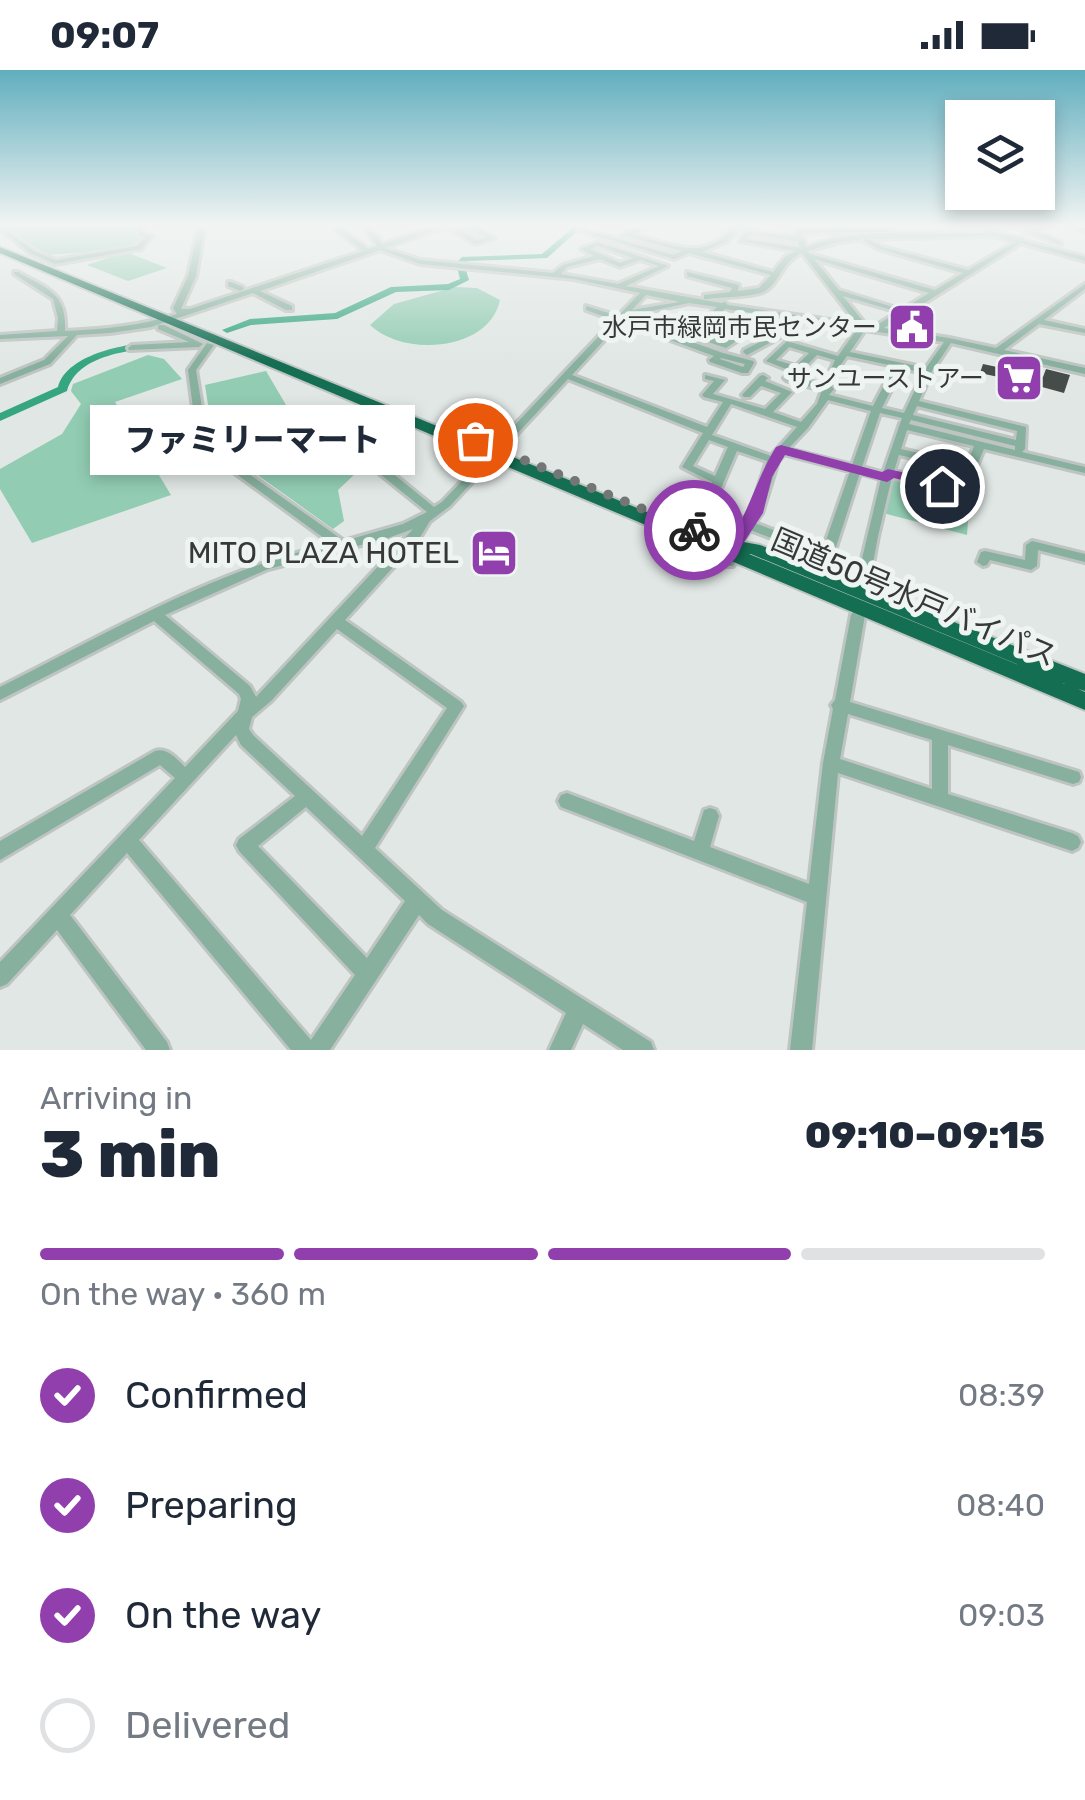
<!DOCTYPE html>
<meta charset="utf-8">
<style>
body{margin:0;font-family:Rubik,"Noto Sans JP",sans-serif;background:#f6f6f7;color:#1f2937;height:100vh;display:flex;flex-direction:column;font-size:38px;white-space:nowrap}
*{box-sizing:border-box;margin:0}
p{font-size:32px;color:#747a83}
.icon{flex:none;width:55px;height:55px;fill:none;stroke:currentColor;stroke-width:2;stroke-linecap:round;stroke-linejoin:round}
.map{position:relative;height:980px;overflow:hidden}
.sheet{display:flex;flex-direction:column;background:#fff;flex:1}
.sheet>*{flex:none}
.buttons{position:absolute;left:945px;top:30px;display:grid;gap:20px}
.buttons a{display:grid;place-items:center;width:110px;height:110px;border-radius:0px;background:#fff;box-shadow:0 5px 15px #0003;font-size:50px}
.pin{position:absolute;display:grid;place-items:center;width:85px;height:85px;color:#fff;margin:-42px;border:5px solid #fff;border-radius:50%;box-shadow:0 2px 10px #0007}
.courier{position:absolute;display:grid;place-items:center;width:100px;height:100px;margin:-50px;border:8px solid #913fad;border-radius:50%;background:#fff;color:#222;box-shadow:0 2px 12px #0007}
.bubble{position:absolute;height:70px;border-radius:0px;background:#fff;box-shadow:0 5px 15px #0003;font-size:32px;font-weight:800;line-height:70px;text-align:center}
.overview em{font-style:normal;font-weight:800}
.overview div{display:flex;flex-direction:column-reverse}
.overview{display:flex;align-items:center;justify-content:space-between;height:170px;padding:0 40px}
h1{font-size:65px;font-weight:800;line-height:75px}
.bar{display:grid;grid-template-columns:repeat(4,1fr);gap:15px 10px;align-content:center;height:120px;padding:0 40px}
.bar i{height:12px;border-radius:8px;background:#e0e1e3}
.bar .current{background:#913fad}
.bar p{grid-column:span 4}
ol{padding:0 40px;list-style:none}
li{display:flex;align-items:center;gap:30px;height:110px}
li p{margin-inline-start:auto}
li .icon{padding:10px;border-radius:50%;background:#913fad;color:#fff;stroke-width:4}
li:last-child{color:#747a83}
li i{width:55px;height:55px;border:5px solid #e0e1e3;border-radius:50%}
.status{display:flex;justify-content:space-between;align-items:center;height:70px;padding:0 50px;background:#fff;direction:ltr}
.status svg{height:28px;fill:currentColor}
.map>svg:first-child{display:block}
.green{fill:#92ccb3}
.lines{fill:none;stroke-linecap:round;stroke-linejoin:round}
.river{fill:#36a680;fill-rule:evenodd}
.building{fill:#464c4a}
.minor-casing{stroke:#bec4c2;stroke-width:6}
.highway-casing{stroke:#bec4c2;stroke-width:4}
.minor{fill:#87b09e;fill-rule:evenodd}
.highway{fill:#146e52;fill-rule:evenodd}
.route{fill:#913fad}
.done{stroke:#727674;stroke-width:10;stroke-dasharray:0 18}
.labels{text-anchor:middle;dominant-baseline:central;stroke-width:10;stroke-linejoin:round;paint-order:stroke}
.far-poi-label{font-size:25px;fill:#373938;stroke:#edf4f1;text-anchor:end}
.poi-label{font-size:30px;fill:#373938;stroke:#edf4f1;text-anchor:end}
.street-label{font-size:30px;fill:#373938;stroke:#edf4f1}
</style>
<div class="status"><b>09:07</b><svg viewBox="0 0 49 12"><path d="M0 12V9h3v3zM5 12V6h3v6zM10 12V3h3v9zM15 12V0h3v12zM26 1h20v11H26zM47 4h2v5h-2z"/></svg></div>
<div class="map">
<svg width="1085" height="980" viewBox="0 0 1085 980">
<rect width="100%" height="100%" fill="#e0e7e4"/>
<g class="green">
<polygon points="4,155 137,155 139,164 145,166 142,174 132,179 46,185"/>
<polygon points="126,182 167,198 128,211 87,195"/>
<path d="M455 217 477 218 500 230C489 282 403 287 370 255L394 234Z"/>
<polygon points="148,285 164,289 182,309 115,332 171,425 32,473 0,419 0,399 62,364 81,334 71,321 73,314"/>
<polygon points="266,301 302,362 357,402 338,420 344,451 333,459 214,374 205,315"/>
<polygon points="893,405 943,418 942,431 969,438 967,465 883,443"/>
</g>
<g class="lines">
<g class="river">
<polygon points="588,155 575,163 547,188 467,191 464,194 469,210 449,220 396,222 337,249 251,255 227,263 222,260 250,249 335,243 391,217 448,214 460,209 456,193 462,187 542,184 575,156"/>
<path d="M161 272 166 275 165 277C133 280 78 283 67 321L0 351V343L58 317C67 283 131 272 161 272Z"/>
</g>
</g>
<polygon class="building" points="983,294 1043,307 1046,299 1070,305 1064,323 1031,314 1029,324 1014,320 1017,311 980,303"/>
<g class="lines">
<g class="minor-casing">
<g id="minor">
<polygon points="0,155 34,181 56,190 137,176 145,167 139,165 136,155 142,155 144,163 152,166 141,179 55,194 30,183 0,159"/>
<path d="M199 155H205L196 206 181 239H190L363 181 330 155H337L369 179 377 176 363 155H369L382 174 440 155H450L457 159 472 155 495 168 475 174 446 157 385 178 421 190 553 203 563 195 594 186 581 179 598 172 668 196 626 216 721 233 725 232 728 235 857 254 802 183C781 192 779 215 763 222 751 227 721 227 707 229H704V225L730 222 732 218 687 206V202L739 215 738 221 759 218 771 205 689 183 674 189 577 160 586 155H593L586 160 673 185 682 181 622 165 643 155H651L633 164C671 174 703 193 733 158L725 155 757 157 759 160 739 158 728 171 702 182 773 202 785 187 796 181 740 171 746 161 797 167 795 155H801L802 159 879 158 876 155H883L889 160 886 162 803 163 806 177C857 157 916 164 970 163H983L986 160 1024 169 1025 171 1085 187V191L1021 173 884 258 949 268 996 278 1085 214V219L1044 250 1085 259V263L1039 254 1004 280 1085 298V304L951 273 932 301 919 331 1026 357 1025 379 1022 382 1085 397V403L984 379 975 400 954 397 946 418 942 419 892 407 878 466 867 526H857L855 523 859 501 750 460 734 483 735 493 733 496H725L722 483 741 456 703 442 701 439 712 412 682 397 703 363 568 309 450 436 430 451 419 469 345 550 461 632 464 636 375 778 442 840 651 972 654 980H623L583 954 571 980H549L566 943 428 854 419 845 330 980H291L127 783 70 845 167 972 170 980H146L57 860 7 914 0 917V892L175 708 160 695 0 790V771L155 681C167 677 177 689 185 697L238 641 241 629 239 624 154 551 0 630V617C108 563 213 500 332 474L198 376 188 300 207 273 214 275 196 300 208 375 344 471 403 454 427 442 375 400 374 398 379 388 328 349V345H334L389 385 390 387 385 397 434 437 442 432 614 250 586 240V236L618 246 640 223 574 209 420 194 380 180 260 221 292 236V240H286L253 223 151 257 110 263 77 265 50 294 0 314V308L44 290 68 266 0 269V265L57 261 58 248 53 229 14 204V202H18C47 219 67 222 65 261 104 259 140 256 177 244L173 238 188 206ZM471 159 486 167 476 170 462 161ZM750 164 798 171 800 178 746 169ZM993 166 1015 172 968 200 883 177 868 169ZM864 169V171L879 179 963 203 935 220 810 184 807 181 839 172ZM598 176 633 188 620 193 590 179ZM600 189 620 197 640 190 659 196 618 214 561 204 567 197ZM814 189 929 223 875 256 866 255 843 226 892 240 896 238 839 220ZM646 225 676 231 679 232 632 240ZM689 233 717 237 697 256 670 249H667V253L693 260 689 264 690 266 726 278 738 270V266L722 262 712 268 699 263 725 239 796 249 781 261 744 280 743 282 747 285 786 264 804 251 857 259 838 286 787 271 766 291 791 301 784 308 786 310 822 320 817 334 801 352 773 342 792 322 765 311 768 308 763 305 760 306 742 325 744 327H750L761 316 781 323 765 339 713 324 725 310 705 305V309L714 311 702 325 704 327 723 332 707 357 572 305 621 252 714 286 709 290 710 292 742 303H748L754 293 753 291 723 283 625 248 627 246ZM865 260 944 272 926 298 850 282ZM789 277 809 283 796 296 776 290ZM817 285 835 290 824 315 795 307ZM847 286 894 296 873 336 829 325 834 319 832 317 839 297ZM721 288 745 294 743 297 720 289ZM902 298 923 303 904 343 882 338ZM828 330 871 341 852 395 788 379 808 358ZM731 334 797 357 771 386 712 365ZM917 336 1017 361 1016 370 913 345ZM880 343 902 348 883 403 862 397ZM911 350 1015 376V380L909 354ZM907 360 974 376 967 394 901 379ZM709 370 728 377 715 406 693 396ZM737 381 767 391 750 443 746 449 713 437ZM784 384 850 401 823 479 755 453 762 443 778 391ZM899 385 944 395 938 412 894 401ZM860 403 881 409 861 493 834 483ZM413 459 256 627 250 616 165 545 268 499 388 468ZM337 559 447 638 362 766 253 665 249 659 252 647 271 631ZM236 665 241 675 295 726 239 769 236 775 239 781 355 905 311 970 139 770ZM306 737 405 831 367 888 258 776Z"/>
<polygon points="1044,155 1053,155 1036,161 1061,172 1061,174 1025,162"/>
<polygon points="1069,155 1077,155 1085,158 1085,162"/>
<polygon points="231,212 243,217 244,219 240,221 228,216 228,212"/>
<polygon points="158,255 164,255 203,274 199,277 129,280 128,278 132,275 189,272 158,259"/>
<polygon points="1032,471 1085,484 1085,492 1038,480 1037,496 1031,500 990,490 987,495 983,496 977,492 981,482 985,481 1025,490 1026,475"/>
<path d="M858 540 863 542 865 545 850 632 1079 702 1081 707 1079 712 1073 714 948 675V724L1072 763 1078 766 1081 772 1078 778 1072 781 838 703 812 980H790L807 832 561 737 558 731 561 725 567 723 694 771 704 740 710 738 716 740 719 746 710 777 809 814 823 693 833 639 831 635 835 630 851 545 853 542ZM848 644 932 670V719L840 689Z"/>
</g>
</g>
<g class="highway-casing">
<path id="highway" d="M0 177 725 474 733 470 760 475 1085 604V621L1078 619 1085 622V640L0 183ZM749 484H751L1065 614Z"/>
</g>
<use href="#minor" class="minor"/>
<use href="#highway" class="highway"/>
</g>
<linearGradient id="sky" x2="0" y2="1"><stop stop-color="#61aebe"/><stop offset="0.53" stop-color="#f1f4f3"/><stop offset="1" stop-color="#f1f4f3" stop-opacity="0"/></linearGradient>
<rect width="1085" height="292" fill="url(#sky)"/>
<path class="route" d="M781 375 882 402 888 399 942 411 950 416 942 420 894 408 887 412 785 385 772 407 763 443 739 480H727L688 464 686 460 694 455 730 469C750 440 757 407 776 377Z"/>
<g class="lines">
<polyline class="done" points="475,370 694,460"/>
</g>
<defs>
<g id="civic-square" transform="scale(2.5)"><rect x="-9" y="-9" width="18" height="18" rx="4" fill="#913fad" stroke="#edf4f1"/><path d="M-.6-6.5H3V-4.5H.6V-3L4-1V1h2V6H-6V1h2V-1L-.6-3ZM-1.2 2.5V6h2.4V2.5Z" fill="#fff"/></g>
<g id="supermarket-square" transform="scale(2.5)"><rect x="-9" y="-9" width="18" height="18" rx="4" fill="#913fad" stroke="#edf4f1"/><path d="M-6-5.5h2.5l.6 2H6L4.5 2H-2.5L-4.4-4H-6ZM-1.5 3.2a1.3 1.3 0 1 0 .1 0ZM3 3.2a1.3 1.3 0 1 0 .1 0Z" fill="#fff"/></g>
<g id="hotel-square" transform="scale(2.5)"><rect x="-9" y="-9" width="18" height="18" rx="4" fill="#913fad" stroke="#edf4f1"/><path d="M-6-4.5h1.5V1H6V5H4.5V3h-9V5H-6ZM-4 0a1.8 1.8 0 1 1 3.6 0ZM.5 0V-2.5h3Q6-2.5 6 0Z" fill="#fff"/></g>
</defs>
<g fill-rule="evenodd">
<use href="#civic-square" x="912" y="257"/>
<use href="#supermarket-square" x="1019" y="308"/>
<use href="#hotel-square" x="494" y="483"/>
</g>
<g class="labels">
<g class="far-poi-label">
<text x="877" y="257">水戸市緑岡市民センター</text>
<text x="984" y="308">サンユーストアー</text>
</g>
<g class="poi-label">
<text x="459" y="483">MITO PLAZA HOTEL</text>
</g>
<g class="street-label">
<text transform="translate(914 528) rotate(23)">国道50号水戸バイパス</text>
</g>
</g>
</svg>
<div class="buttons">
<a><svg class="icon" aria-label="layers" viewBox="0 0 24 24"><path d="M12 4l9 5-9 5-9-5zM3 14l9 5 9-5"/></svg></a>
</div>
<div class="pin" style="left:475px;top:370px;background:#ea580c"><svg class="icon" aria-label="bag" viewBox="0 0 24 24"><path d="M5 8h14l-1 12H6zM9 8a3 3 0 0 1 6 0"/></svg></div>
<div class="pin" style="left:942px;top:416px;background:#1f2937"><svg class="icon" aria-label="home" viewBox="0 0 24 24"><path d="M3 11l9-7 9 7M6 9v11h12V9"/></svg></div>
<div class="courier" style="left:694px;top:460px"><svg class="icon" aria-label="bike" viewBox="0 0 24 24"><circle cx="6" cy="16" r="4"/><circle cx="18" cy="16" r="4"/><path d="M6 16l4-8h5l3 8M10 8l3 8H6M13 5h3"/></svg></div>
<div class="bubble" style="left:90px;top:335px;width:325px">ファミリーマート</div>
</div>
<section class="sheet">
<div class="overview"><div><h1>3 min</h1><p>Arriving in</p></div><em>09:10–09:15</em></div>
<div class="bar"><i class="current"></i><i class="current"></i><i class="current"></i><i></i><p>On the way · 360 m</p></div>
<ol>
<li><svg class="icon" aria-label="check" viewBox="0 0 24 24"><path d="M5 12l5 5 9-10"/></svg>Confirmed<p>08:39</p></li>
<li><svg class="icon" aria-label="check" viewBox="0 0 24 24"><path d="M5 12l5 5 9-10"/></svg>Preparing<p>08:40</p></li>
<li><svg class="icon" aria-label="check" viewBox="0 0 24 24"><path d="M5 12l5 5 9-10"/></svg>On the way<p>09:03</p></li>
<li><i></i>Delivered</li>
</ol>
</section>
